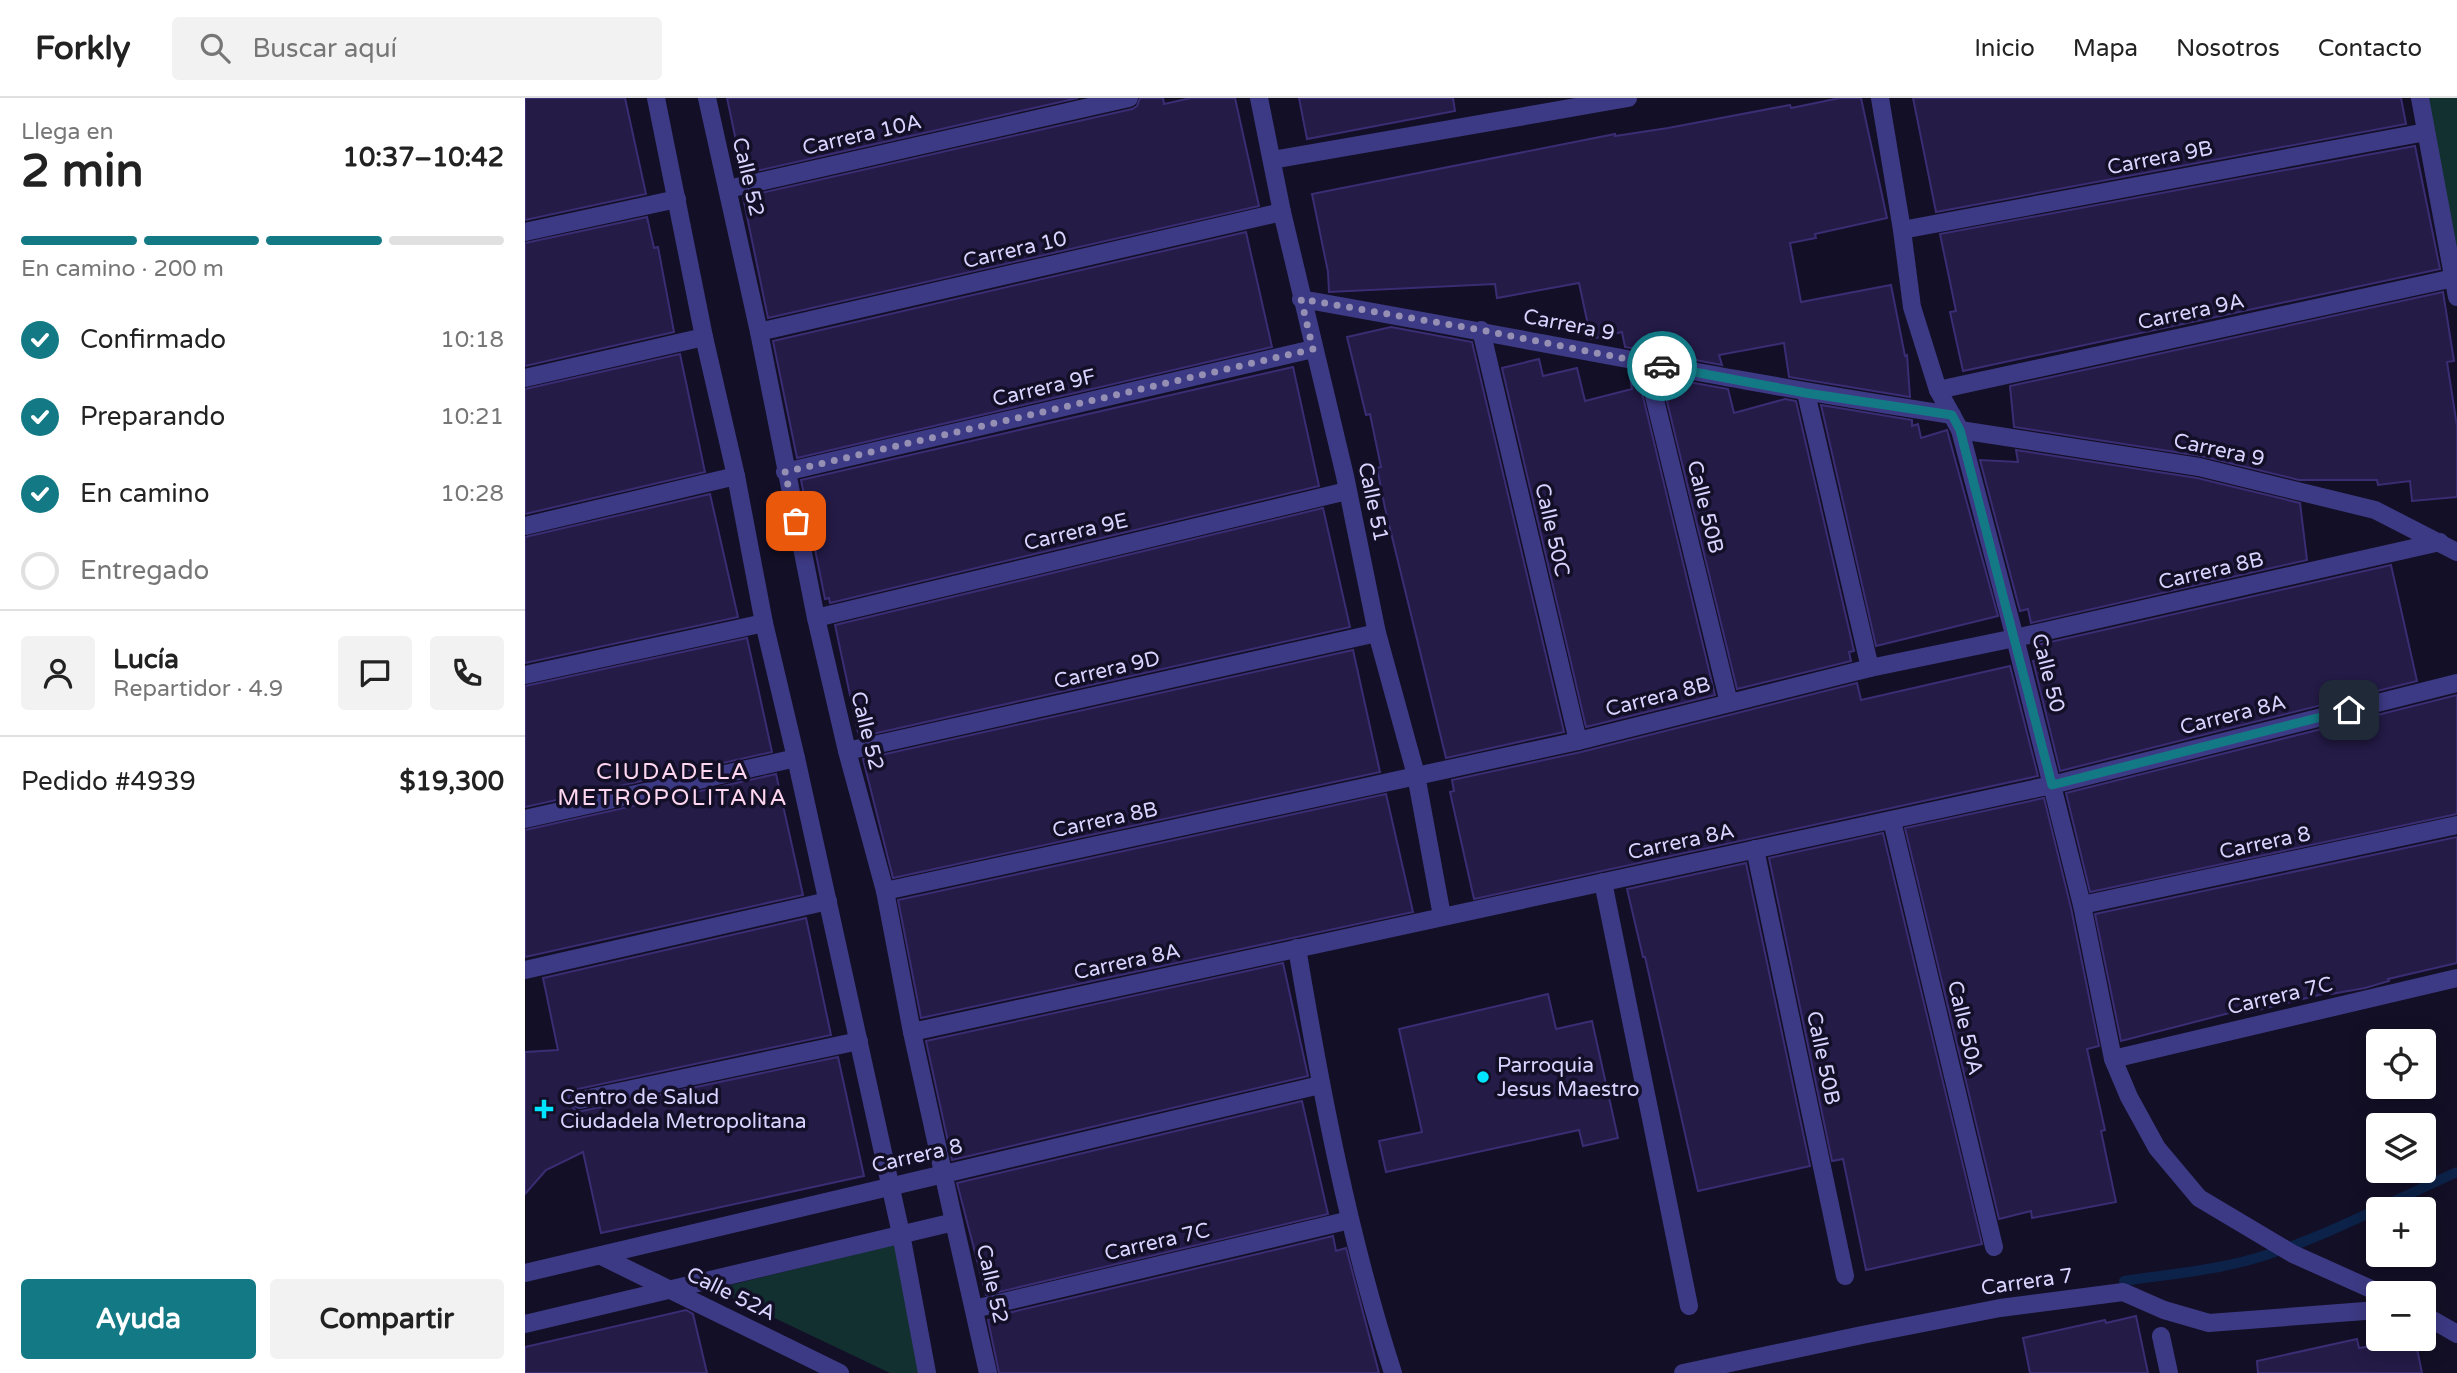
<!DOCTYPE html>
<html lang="es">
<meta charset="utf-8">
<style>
body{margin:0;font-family:"Varela Round",sans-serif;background:#f2f2f2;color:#222;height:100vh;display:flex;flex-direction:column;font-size:26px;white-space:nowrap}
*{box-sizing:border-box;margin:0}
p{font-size:23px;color:#767676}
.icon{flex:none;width:38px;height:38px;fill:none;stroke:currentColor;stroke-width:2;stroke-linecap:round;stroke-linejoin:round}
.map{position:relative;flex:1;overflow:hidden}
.panel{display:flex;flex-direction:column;background:#fff;width:525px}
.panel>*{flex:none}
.fabs{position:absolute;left:1841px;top:931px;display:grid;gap:14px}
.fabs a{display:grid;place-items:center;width:70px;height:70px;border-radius:7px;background:#fff;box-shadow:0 4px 18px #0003;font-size:35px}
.pin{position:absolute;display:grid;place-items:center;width:60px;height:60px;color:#fff;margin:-30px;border-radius:14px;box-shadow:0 4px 10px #0006}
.courier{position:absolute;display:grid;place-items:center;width:70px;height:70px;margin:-35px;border:5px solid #137a85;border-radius:50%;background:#fff;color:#222;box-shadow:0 2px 9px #0007}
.overview em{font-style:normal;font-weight:800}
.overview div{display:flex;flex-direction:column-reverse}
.overview{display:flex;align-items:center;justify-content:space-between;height:119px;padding:0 21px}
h1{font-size:46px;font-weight:800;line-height:52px}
.bar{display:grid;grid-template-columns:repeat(4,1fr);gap:10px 7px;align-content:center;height:84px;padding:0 21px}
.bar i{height:9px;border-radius:5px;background:#e0e0e0}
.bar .on{background:#137a85}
.bar p{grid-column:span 4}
.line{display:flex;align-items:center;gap:18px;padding:0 21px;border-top:2px solid #e0e0e0}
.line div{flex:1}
.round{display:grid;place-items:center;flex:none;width:74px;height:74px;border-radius:7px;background:#f2f2f2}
ol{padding:0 21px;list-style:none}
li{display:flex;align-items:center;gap:21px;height:77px}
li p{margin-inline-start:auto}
li .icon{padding:7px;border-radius:50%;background:#137a85;color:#fff;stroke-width:4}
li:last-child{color:#767676}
li i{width:38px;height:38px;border:4px solid #e0e0e0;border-radius:50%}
.button{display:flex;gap:14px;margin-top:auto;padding:14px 21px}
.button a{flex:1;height:80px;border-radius:7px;background:#137a85;color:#fff;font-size:28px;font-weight:800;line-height:80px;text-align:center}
.button a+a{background:#f2f2f2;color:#222}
header{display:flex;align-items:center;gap:42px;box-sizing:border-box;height:98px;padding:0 35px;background:#fff;border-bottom:2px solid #e0e0e0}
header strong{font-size:33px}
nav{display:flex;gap:38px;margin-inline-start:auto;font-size:24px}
.search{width:490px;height:63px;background:#f2f2f2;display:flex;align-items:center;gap:18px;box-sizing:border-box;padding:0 24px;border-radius:7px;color:#767676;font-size:26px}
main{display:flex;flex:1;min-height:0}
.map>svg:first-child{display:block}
.green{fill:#12302f}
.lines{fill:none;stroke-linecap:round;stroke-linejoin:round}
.stream{stroke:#0c2248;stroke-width:10}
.building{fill:#241b47;stroke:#3b2d73;stroke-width:2}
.service{stroke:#3d3a85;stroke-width:18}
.minor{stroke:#3d3a85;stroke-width:18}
.tertiary{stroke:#3d3a85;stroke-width:18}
.done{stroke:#948fb3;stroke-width:7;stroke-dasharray:0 12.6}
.route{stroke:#137a85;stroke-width:9}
.poi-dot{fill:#00e5ff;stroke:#130f26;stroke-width:2.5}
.labels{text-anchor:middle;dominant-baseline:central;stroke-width:7;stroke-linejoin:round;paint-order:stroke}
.street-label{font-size:21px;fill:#d9d4ff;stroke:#130f26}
.poi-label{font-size:21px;fill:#d9d4ff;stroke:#130f26;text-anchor:start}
.neighbourhood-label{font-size:23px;letter-spacing:2px;fill:#ffd6f0;stroke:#130f26}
</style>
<header>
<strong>Forkly</strong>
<div class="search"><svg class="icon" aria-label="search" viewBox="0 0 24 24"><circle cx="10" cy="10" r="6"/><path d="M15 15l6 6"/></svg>Buscar aquí</div>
<nav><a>Inicio</a><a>Mapa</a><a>Nosotros</a><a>Contacto</a></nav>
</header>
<main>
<section class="panel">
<div class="overview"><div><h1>2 min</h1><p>Llega en</p></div><em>10:37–10:42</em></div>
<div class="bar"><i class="on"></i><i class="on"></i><i class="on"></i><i></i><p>En camino · 200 m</p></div>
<ol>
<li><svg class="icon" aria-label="check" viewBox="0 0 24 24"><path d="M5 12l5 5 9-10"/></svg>Confirmado<p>10:18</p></li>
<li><svg class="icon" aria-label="check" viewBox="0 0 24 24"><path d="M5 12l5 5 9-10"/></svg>Preparando<p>10:21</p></li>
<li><svg class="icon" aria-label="check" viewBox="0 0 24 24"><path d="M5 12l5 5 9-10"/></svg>En camino<p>10:28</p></li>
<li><i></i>Entregado</li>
</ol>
<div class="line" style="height:126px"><a class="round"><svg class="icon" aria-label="person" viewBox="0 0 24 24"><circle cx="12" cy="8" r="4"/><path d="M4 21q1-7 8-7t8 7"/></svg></a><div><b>Lucía</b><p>Repartidor · 4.9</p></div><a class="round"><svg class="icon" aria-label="chat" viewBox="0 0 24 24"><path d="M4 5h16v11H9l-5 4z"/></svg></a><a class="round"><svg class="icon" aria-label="phone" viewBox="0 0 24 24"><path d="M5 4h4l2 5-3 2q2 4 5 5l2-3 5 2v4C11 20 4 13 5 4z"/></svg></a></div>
<div class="line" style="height:91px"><div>Pedido #4939</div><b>$19,300</b></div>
<div class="button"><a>Ayuda</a><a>Compartir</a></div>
</section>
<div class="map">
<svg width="1932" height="1275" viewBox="0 0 1932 1275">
<rect width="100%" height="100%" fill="#130f26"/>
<g class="green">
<polygon points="1901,0 1932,0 1932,169"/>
<polygon points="371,1146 398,1275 365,1275 189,1191"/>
</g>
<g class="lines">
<path class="stream" d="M1599 1183C1646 1176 1696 1172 1741 1157 1807 1136 1869 1102 1932 1074"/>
</g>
<g class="building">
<polygon points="0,0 100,0 121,96 0,122"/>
<polygon points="202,0 553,0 218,76"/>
<polygon points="615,0 638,0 639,6 666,0 710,0 734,108 243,220 218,99 607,11 612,8"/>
<polygon points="774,0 928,0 930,13 782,41"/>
<polygon points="1315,0 1336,0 1362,120 1290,136 1291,140 1265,145 1276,204 1366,187 1380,258 1382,257 1385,299 1264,279 1259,245 1194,257 1197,267 1100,249 1097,234 1066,241 1054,185 972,200 970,186 804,194 803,174 787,96 1090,36 1090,38 1143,30 1265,7 1266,10"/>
<polygon points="1388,0 1876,0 1881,26 1411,114"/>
<polygon points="1890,48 1915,171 1438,273 1425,214 1431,213 1415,136"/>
<polygon points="122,119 129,150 133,149 149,234 0,268 0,145"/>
<polygon points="721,134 747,249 272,360 248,243"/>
<polygon points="1918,194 1929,263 1922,264 1932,328 1932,399 1887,403 1885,383 1853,387 1852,382 1774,382 1676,358 1489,329 1485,288"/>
<polygon points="866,229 947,244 1039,634 921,660 860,410 852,370 856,369 845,316 841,317 822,239"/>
<polygon points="155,256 180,374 0,416 0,291"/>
<polygon points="1014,261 1018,278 1052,270 1060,303 1107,291 1104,273 1112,274 1190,597 1061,629 977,270"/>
<polygon points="768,269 794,388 305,505 304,500 300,501 276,382"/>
<polygon points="1136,279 1203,291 1209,315 1260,301 1271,303 1329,553 1324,554 1326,563 1212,591"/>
<polygon points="1296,307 1387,322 1387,328 1393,326 1396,340 1422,332 1473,518 1351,548"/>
<polygon points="1491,352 1672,380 1775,405 1782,462 1506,525 1503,511 1495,513 1455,362 1493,364"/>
<polygon points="185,396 213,519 0,565 0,439"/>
<polygon points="798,410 825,529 334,639 310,527"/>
<polygon points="1866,467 1892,583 1535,673 1508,563 1515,561 1512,547"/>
<polygon points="222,540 247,654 0,709 0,588"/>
<polygon points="828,552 855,674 368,780 338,661"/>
<polygon points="1485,568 1513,678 949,801 925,694 929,693 927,682 1056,654 1332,585 1336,602"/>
<polygon points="1932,597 1932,716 1565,794 1541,695"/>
<polygon points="251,676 278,797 0,859 0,732"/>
<polygon points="861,696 888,814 396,920 373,802"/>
<polygon points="1519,700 1546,810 1574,948 1562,951 1580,1032 1576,1033 1591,1104 1507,1120 1506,1113 1474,1121 1380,730"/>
<polygon points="1358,735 1457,1146 1341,1172 1318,1061 1307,1063 1244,760"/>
<polygon points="1932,739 1932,865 1863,881 1864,883 1840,890 1806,896 1806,894 1721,915 1720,911 1596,943 1570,816"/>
<polygon points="1221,765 1285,1068 1173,1093 1120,859 1118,859 1102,791"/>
<polygon points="281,820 306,937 53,991 44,998 44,1005 51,1013 57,1013 313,959 339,1078 76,1135 58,1054 21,1072 0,1096 0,954 33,952 18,880"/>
<polygon points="758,865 783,978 427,1062 401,943"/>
<polygon points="1023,896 1031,931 1067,923 1093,1040 1058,1048 1054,1032 861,1074 854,1043 897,1034 874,931"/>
<polygon points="777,1003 803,1116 461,1197 432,1085"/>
<polygon points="808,1138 811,1153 821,1150 854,1275 474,1275 463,1222 467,1221 466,1219"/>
<polygon points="161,1212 168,1216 182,1275 0,1275 0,1249"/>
<polygon points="1611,1218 1623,1275 1505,1275 1498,1240 1580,1222 1581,1225"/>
<polygon points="1832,1241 1834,1250 1890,1241 1897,1275 1733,1275 1732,1263"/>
</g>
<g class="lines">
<g class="service">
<polyline points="1367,723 1469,1149"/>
<polyline points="1230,751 1320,1178"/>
<polyline points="1078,784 1164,1208"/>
<path d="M772 850C796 993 823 1136 868 1275"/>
</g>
<g class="minor">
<polyline points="734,0 757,114 820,378 852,535 891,677 917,818"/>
<polyline points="1355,0 1377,132 1387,209 1413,292 1435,332 1490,540 1557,807 1588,961 1604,999 1632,1050 1674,1100 1768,1156 1855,1195"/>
<polyline points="1895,0 1932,199"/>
<polyline points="747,62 1103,0"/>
<polyline points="203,91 604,0"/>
<polyline points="1377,132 1901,34"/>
<polyline points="0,134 152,101"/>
<path d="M776 201C993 239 1209 284 1427 317"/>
<polyline points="956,232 1053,643"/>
<polyline points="234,234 757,114"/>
<polyline points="1121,265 1204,605"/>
<polyline points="0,280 179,239"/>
<polyline points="1413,292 1929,180"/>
<polyline points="1281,295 1345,570"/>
<polyline points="1435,332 1674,369 1850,412 1932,454"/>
<polyline points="260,374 788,251"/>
<polyline points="0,428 211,378"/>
<polyline points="291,520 822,393"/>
<polyline points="0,577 239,525"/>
<polyline points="322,653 852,535"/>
<polyline points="0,721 271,660"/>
<polyline points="360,793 1053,643 1345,570 1490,540 1915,444"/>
<polyline points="1557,807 1932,727"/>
<polyline points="0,872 303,803"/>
<polyline points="387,934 1527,687 1932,585"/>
<polyline points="1588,961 1932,880"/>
<polyline points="55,1002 334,943"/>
<polyline points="419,1076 795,987"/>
<polyline points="429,1124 463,1275"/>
<polyline points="376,1136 402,1275"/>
<polyline points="76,1158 315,1275"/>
<polyline points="449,1211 825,1122"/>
<polyline points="1899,1217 1932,1236"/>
<polyline points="1636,1238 1644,1275"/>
<polyline points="1158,1275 1337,1237 1475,1210 1598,1194 1639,1212 1684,1225 1853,1212"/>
</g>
<g class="tertiary">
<polyline points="131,0 179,239 211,378 239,525 271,660 376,1136"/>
<polyline points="0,1175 419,1076"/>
<polyline points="0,1226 429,1124 387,934 360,793 322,653 291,520 234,234 182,0"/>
</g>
</g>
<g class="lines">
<polyline class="done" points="271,423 260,374 788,251 776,201 956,232 1137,268"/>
<polyline class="route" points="1137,268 1281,295 1427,317 1435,332 1527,687 1824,612"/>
</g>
<g class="poi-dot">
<circle cx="958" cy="979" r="7"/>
<path d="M15.5 1000.5h7v7h7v7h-7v7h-7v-7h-7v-7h7z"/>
</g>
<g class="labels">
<g class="street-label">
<text transform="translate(337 37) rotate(-13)">Carrera 10A</text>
<text transform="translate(1635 60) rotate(-11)">Carrera 9B</text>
<text transform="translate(223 79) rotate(77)">Calle 52</text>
<text transform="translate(490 152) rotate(-13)">Carrera 10</text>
<text transform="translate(1666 214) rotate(-12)">Carrera 9A</text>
<text transform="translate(1044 227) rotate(11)">Carrera 9</text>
<text transform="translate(519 290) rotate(-13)">Carrera 9F</text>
<text transform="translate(1694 352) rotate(12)">Carrera 9</text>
<text transform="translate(848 404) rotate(78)">Calle 51</text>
<text transform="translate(1180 409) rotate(76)">Calle 50B</text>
<text transform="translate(1027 432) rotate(77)">Calle 50C</text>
<text transform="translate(551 434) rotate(-13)">Carrera 9E</text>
<text transform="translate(1686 473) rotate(-13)">Carrera 8B</text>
<text transform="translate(582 572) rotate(-13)">Carrera 9D</text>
<text transform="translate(1523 575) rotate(76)">Calle 50</text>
<text transform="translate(1133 599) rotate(-14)">Carrera 8B</text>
<text transform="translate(1708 617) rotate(-14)">Carrera 8A</text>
<text transform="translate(342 633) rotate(76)">Calle 52</text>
<text transform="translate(580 722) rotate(-12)">Carrera 8B</text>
<text transform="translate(1156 744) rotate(-12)">Carrera 8A</text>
<text transform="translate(1740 745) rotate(-12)">Carrera 8</text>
<text transform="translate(602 864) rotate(-12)">Carrera 8A</text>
<text transform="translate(1755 898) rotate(-13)">Carrera 7C</text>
<text transform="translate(1440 930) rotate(77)">Calle 50A</text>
<text transform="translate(1298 960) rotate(78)">Calle 50B</text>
<text transform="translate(392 1058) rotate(-13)">Carrera 8</text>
<text transform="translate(632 1144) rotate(-13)">Carrera 7C</text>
<text transform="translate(1502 1184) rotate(-8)">Carrera 7</text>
<text transform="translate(467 1186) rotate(77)">Calle 52</text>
<text transform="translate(206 1196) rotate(26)">Calle 52A</text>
</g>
<g class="poi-label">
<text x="972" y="967">Parroquia<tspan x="972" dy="24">Jesus Maestro</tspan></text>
<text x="35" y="999">Centro de Salud<tspan x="35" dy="24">Ciudadela Metropolitana</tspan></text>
</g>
<g class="neighbourhood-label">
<text x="148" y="674">CIUDADELA<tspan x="148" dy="26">METROPOLITANA</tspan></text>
</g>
</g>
</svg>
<div class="fabs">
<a><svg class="icon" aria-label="locate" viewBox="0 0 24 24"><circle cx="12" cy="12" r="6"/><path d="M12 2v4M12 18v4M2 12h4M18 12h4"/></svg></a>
<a><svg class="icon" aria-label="layers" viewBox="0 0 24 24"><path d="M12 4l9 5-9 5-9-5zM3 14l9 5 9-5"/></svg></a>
<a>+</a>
<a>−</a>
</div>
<div class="pin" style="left:271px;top:423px;background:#ea580c"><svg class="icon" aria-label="bag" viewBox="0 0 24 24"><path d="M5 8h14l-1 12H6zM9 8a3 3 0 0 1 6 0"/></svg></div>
<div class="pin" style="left:1824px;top:612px;background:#1f2937"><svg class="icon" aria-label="home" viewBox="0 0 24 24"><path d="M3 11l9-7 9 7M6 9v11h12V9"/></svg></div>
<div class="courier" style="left:1137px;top:268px"><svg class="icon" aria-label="car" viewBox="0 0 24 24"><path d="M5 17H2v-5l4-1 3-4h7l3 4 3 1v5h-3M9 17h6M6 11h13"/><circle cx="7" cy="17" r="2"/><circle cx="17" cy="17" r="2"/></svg></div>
</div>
</main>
